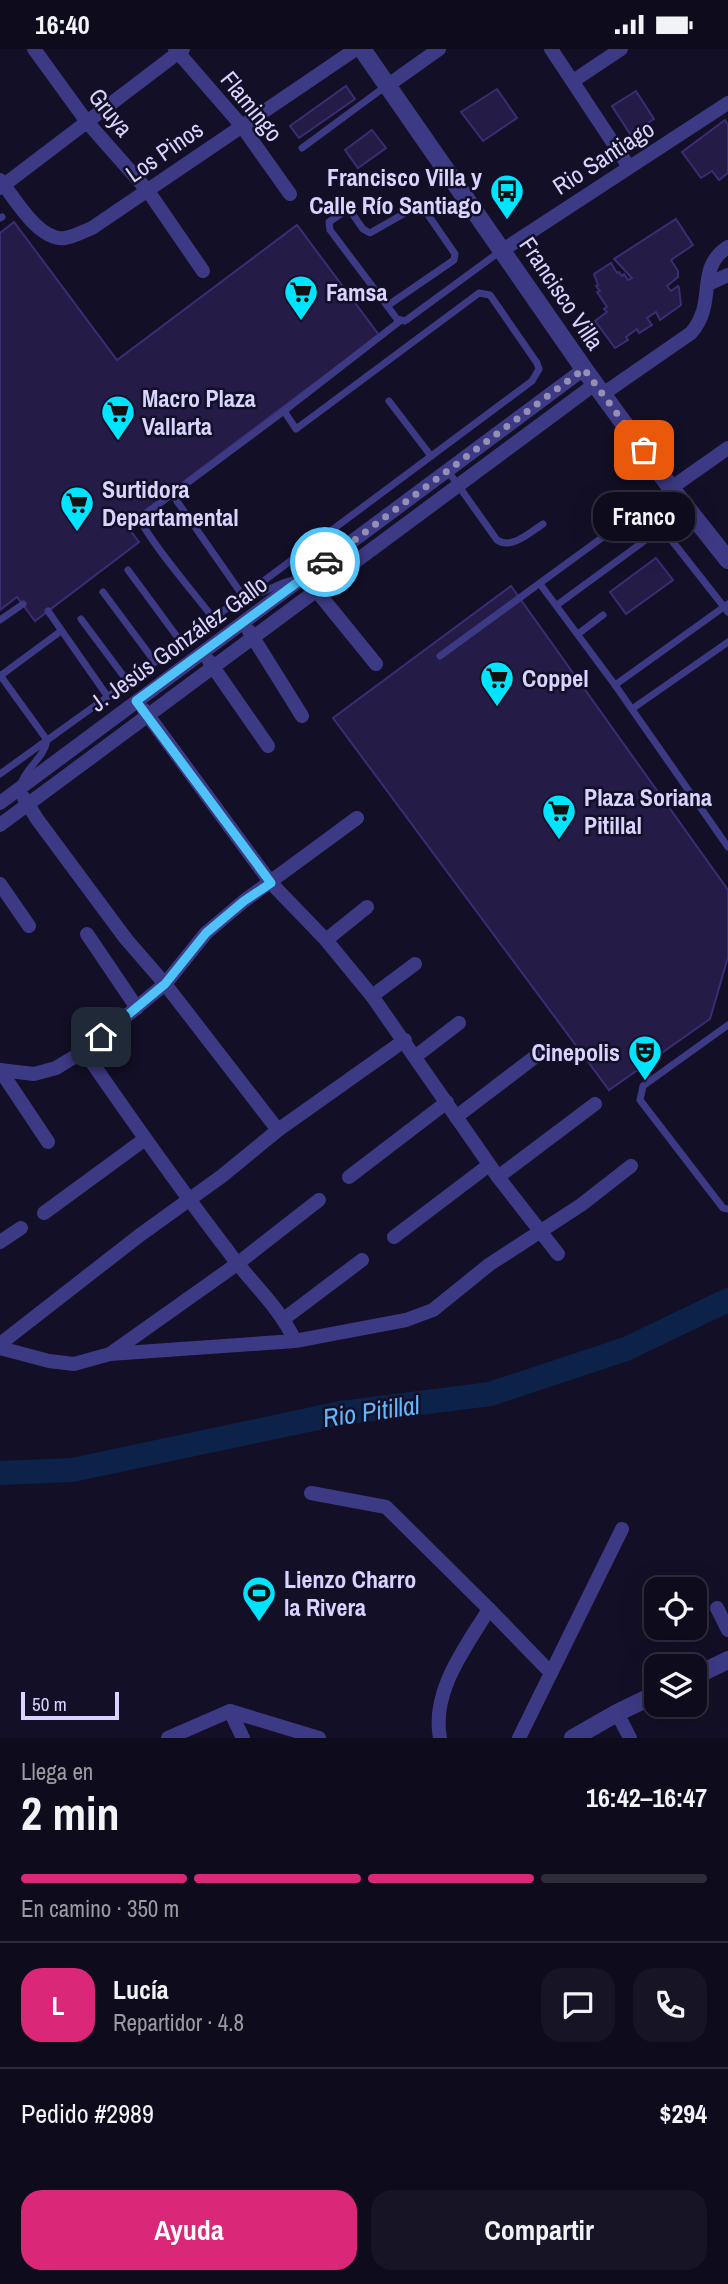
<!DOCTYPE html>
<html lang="es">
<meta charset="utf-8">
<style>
body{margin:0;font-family:"Archivo Narrow",sans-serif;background:#171425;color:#f1f3f6;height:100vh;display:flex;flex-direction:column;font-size:26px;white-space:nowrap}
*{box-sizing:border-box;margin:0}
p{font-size:23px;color:#9b9ba3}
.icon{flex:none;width:38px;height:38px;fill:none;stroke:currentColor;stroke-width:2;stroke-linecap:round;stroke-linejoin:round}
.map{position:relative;height:1689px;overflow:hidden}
.drawer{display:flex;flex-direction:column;background:#0e0b1c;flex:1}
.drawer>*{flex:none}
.tools{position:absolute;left:644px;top:1528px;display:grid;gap:14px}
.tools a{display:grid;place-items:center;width:63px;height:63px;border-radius:14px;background:#0e0b1c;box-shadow:0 7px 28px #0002,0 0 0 2px #2e2b3b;font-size:35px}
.scale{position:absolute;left:21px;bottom:18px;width:98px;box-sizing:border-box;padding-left:7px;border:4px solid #d9d4ff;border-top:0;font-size:19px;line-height:24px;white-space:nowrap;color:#d9d4ff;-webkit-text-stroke:5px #130f26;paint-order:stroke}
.pin{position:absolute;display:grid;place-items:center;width:60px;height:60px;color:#fff;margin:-30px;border-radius:14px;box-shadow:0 4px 10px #0006}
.courier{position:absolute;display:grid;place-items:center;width:70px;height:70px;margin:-35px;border:5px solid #4fc3f7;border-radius:50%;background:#fff;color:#222;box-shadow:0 2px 9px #0007}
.bubble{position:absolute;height:49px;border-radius:21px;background:#0e0b1c;box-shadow:0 7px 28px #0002,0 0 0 2px #2e2b3b;font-size:23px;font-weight:700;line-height:49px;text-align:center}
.headline em{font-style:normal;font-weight:700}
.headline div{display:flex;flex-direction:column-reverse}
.headline{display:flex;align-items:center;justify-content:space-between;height:119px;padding:0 21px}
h1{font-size:46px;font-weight:700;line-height:52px}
.bar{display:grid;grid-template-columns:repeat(4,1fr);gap:10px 7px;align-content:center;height:84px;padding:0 21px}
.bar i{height:9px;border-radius:5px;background:#2e2b3b}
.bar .on{background:#db2777}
.bar p{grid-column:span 4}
.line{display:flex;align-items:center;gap:18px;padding:0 21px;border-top:2px solid #2e2b3b}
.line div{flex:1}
.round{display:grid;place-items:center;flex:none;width:74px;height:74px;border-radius:21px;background:#171425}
.action{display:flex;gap:14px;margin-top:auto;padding:14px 21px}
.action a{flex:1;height:80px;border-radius:21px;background:#db2777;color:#fff;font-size:28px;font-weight:700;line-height:80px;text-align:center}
.action a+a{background:#171425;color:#f1f3f6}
.status{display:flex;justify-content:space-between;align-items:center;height:49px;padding:0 35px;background:#0e0b1c;direction:ltr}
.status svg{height:19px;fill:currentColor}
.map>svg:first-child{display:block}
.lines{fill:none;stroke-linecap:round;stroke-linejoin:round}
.river{stroke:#0c2248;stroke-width:24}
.building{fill:#241b47;stroke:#3b2d73;stroke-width:2}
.service{stroke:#3d3a85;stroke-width:7}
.minor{stroke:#3d3a85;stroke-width:14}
.tertiary{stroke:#3d3a85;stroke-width:18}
.done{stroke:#948fb3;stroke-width:7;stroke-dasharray:0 12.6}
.route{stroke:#4fc3f7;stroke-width:9}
.labels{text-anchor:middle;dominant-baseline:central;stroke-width:5;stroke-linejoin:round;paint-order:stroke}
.street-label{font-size:24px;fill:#d9d4ff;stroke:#130f26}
.poi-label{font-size:24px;font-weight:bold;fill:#d9d4ff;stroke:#130f26;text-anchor:start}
.water-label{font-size:26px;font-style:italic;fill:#62b6ff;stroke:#130f26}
</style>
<div class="status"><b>16:40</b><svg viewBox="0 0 49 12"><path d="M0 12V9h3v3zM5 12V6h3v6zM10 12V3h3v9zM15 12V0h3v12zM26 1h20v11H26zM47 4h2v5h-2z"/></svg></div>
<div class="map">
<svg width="728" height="1689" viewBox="0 0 728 1689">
<rect width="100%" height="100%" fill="#130f26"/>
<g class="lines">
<polyline class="river" points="0,1424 72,1421 341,1364 490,1345 626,1300 728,1251"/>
</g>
<g class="building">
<polygon points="346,37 355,50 299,89 290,77"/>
<polygon points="497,40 517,69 483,92 461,63"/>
<polygon points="636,42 654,70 630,85 612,57"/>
<polygon points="725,71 728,76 728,124 719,131 712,122 701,129 682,103"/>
<polygon points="372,81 386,99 358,119 345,101"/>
<polygon points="676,170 693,196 671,211 678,222 678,228 667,237 671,242 678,237 679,239 681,256 660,271 656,263 647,269 652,276 639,284 637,280 626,288 628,291 615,299 595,272 607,263 604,260 607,258 597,243 600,242 596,237 598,236 594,225 611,214 617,224 619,223 622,227 624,225 628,231 632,229 614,210"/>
<polygon points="14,173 117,311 297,176 379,286 126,476 139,493 35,572 17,548 0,561 0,184"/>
<polygon points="656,509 673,531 626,565 610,543"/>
<polygon points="511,537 728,841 728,908 710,970 609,1041 333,669"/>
</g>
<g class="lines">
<g class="service">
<polyline points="302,99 386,37"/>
<polyline points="0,169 2,168"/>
<polyline points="387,257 454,211 455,205 424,160 420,158 414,159 370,184 363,180 351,163 345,162 329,173 330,181 397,270 405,272 502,201"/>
<polyline points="389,352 431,407"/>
<polyline points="284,362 400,272"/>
<path d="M448 422 497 491C512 501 530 483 543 475"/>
<path d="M172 445 243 547C262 547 275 535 293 531"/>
<polyline points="645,456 662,479"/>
<polyline points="128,521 181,593"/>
<polyline points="540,535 615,636 728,798"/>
<polyline points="103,543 155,613"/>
<polyline points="557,556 662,479 728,563"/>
<polyline points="48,562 108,648"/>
<polyline points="81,570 128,633"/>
<polyline points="0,571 23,555"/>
<polyline points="578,585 603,566"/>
<polyline points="440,607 670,439"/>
<path d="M0 626 47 691C45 708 26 718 21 735"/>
<polyline points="0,627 61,582"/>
<polyline points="615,636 728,555"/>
<polyline points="632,660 728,593"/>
<path d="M0 725 128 633 532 332 539 320 537 314 490 246 479 244 296 380 284 362 140 469C144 486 199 550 213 569"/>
<polyline points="728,976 643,1037 640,1051 723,1159 728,1160"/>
</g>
<g class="minor">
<polyline points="34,0 87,73 148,142 203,222"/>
<polyline points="175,0 241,76 290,145"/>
<polyline points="551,0 629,118"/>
<polyline points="573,32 621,0"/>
<polyline points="387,37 439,0"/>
<path d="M0 131C15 149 38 192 65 189 74 188 84 182 92 179L356 0"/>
<polyline points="0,139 183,0"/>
<polyline points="503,201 728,54"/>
<polyline points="708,235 728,226"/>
<path d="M603 345 691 284C718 253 694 220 728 198"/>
<polyline points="671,439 728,399"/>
<polyline points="311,535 376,615"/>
<polyline points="249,582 302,667"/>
<polyline points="209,612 268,697"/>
<polyline points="144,661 271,834 326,891 372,947 498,1128 558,1205"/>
<polyline points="24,749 37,770 126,890 165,935 278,1081"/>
<polyline points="0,754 584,320"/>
<polyline points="0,776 595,335"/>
<polyline points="0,835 29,877"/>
<polyline points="87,885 137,959"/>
<polyline points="326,891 367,858"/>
<polyline points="372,947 415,915"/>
<path d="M84 1002C131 1070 178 1137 228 1202 250 1233 279 1257 295 1292"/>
<polyline points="416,1007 459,974"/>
<polyline points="0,1021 34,1025 56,1019 84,1002 165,935 206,884 244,852 357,769"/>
<polyline points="0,1021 48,1093"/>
<polyline points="456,1068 544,1001"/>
<polyline points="349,1128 447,1053"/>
<polyline points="498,1128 595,1055"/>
<polyline points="44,1164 145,1090"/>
<polyline points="394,1188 489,1116"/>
<polyline points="0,1193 21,1179"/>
<polyline points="285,1269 362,1211"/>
<polyline points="0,1295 140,1186 222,1127 278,1081 405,991"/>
<polyline points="0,1299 49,1312 74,1315 110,1305 237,1215 319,1151"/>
<polyline points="110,1305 295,1292 406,1271 433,1261 490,1215 581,1156 631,1117"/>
<polyline points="311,1444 386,1458 489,1560 551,1624 519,1689"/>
<polyline points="717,1559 728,1581"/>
<polyline points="551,1624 622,1480"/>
<polyline points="230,1662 243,1689"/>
<polyline points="617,1664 630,1689"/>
<polyline points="168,1689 230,1662 319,1689"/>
<path d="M440 1689C431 1642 466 1598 489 1560"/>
</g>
<g class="tertiary">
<polyline points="362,0 584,320 671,439 728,511"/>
<polyline points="695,1627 728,1611"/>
<polyline points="573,1689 617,1664 656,1645"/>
</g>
</g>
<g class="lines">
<polyline class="done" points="325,513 584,320 644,401"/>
<polyline class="route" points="101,988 165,935 206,884 244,852 271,834 136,652 325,513"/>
</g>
<defs>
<g id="bus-pin" transform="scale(1.75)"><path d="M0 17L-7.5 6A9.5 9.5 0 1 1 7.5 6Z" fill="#00e5ff" stroke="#130f26"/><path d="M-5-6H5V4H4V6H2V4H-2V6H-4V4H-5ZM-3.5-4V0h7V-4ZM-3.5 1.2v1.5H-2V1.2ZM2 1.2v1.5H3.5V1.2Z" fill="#111"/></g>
<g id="supermarket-pin" transform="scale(1.75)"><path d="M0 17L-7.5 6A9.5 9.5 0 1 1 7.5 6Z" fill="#00e5ff" stroke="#130f26"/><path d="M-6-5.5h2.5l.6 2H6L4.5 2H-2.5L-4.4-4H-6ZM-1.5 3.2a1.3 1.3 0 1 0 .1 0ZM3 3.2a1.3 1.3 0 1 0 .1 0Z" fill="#111"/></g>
<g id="theatre-pin" transform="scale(1.75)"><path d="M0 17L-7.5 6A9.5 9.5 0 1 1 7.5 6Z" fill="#00e5ff" stroke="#130f26"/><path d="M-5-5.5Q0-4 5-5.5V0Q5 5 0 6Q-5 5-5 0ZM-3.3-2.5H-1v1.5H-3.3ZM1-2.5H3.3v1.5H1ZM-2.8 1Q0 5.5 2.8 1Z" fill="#111"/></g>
<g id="stadium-pin" transform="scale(1.75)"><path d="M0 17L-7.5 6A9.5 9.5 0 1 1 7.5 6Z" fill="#00e5ff" stroke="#130f26"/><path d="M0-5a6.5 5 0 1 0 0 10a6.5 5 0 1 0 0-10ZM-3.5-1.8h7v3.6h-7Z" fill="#111"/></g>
</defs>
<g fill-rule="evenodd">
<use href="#bus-pin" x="507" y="142"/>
<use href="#supermarket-pin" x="301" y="243"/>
<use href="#supermarket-pin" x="118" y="363"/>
<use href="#supermarket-pin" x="77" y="454"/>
<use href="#supermarket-pin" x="497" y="629"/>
<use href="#supermarket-pin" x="559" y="762"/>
<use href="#theatre-pin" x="645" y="1003"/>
<use href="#stadium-pin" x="259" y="1544"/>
</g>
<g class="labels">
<g class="street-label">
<text transform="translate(252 57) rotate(51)">Flamingo</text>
<text transform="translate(111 63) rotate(51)">Gruya</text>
<text transform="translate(164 102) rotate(-35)">Los Pinos</text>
<text transform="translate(603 108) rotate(-33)">Rio Santiago</text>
<text transform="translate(562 244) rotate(56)">Francisco Villa</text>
<text transform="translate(178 594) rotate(-36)">J. Jesús González Gallo</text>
</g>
<g class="poi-label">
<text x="482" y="128" text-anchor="end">Francisco Villa y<tspan x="482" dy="28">Calle Río Santiago</tspan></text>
<text x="326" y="243">Famsa</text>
<text x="142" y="349">Macro Plaza<tspan x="142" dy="28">Vallarta</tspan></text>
<text x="102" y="440">Surtidora<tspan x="102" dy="28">Departamental</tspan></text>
<text x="522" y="629">Coppel</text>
<text x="584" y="748">Plaza Soriana<tspan x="584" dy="28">Pitillal</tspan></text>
<text x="620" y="1003" text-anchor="end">Cinepolis</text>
<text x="284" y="1530">Lienzo Charro<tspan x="284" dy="28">la Rivera</tspan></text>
</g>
<g class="water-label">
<text transform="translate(371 1362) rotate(-8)">Rio Pitillal</text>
</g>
</g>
</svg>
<div class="tools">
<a><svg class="icon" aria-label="locate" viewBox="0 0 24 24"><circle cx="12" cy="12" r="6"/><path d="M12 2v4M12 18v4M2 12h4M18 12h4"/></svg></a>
<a><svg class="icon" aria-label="layers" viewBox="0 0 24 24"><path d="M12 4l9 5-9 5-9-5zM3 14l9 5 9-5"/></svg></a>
</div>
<div class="scale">50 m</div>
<div class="pin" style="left:644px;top:401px;background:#ea580c"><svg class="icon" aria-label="bag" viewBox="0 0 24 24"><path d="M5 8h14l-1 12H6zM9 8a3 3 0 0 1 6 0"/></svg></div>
<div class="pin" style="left:101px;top:988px;background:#1f2937"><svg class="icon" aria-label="home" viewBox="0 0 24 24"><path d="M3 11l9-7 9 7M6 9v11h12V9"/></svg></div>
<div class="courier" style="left:325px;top:513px"><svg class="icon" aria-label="car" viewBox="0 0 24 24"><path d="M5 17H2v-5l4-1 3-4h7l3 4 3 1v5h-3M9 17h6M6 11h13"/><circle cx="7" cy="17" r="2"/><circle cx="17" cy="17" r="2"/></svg></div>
<div class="bubble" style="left:593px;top:443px;width:102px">Franco</div>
</div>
<section class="drawer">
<div class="headline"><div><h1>2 min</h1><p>Llega en</p></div><em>16:42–16:47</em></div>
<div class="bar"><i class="on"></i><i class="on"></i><i class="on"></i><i></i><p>En camino · 350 m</p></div>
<div class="line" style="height:126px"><b class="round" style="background:#db2777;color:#fff">L</b><div><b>Lucía</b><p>Repartidor · 4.8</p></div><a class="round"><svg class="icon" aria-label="chat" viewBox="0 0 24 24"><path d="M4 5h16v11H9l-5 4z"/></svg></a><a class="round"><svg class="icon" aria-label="phone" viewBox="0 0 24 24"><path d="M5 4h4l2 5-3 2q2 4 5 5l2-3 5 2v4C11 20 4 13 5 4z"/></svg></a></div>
<div class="line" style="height:91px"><div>Pedido #2989</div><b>$294</b></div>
<div class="action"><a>Ayuda</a><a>Compartir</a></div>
</section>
